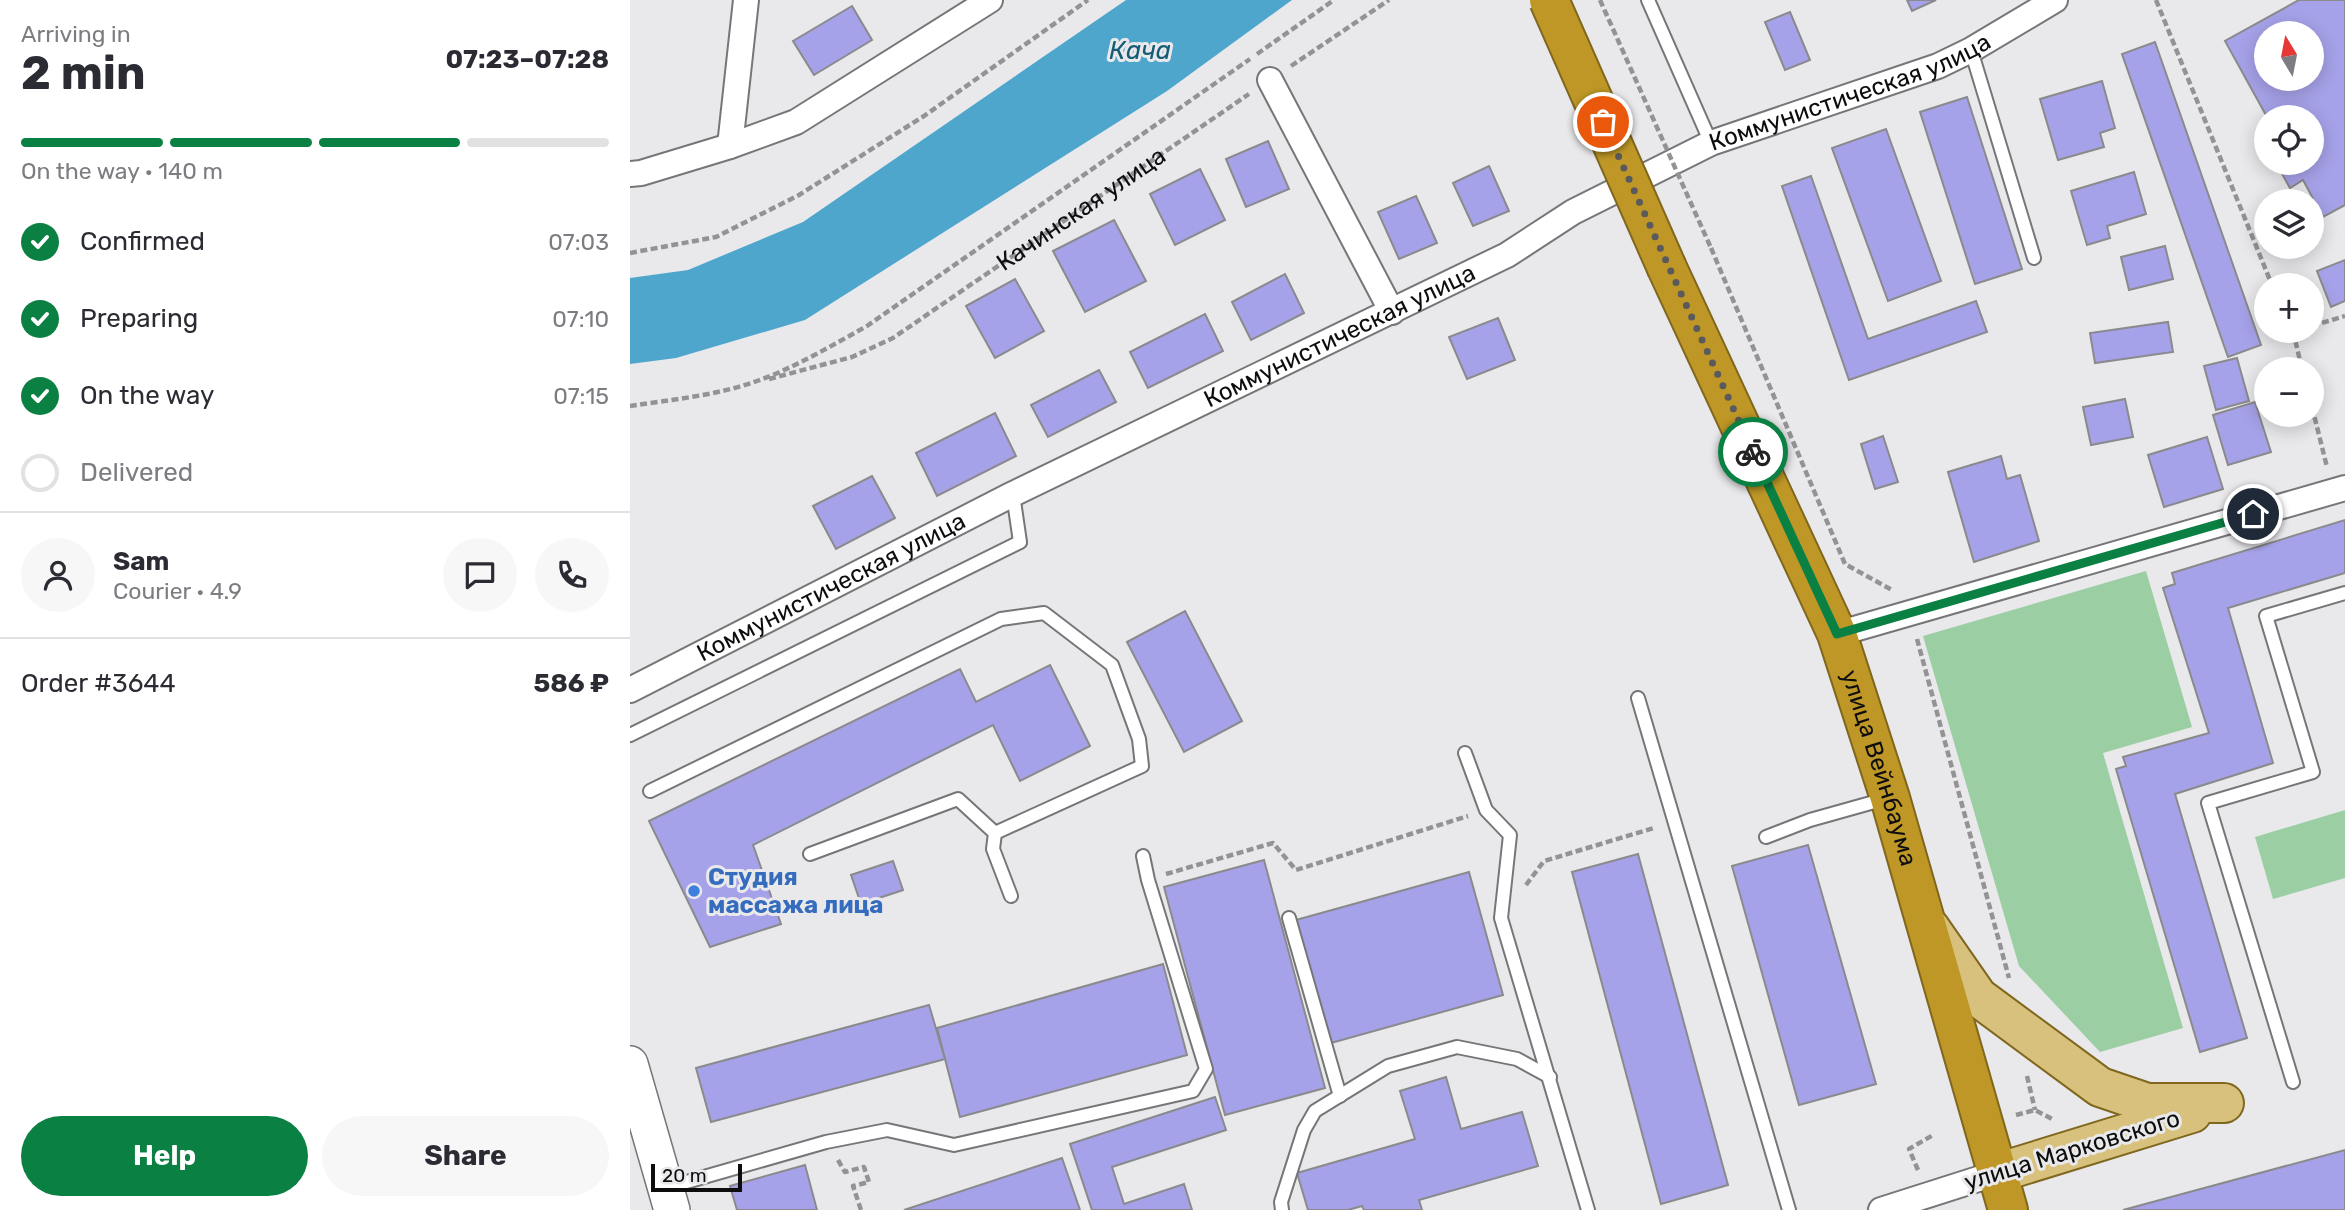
<!DOCTYPE html>
<meta charset="utf-8">
<style>
body{margin:0;font-family:Rubik,sans-serif;background:#f7f7f7;color:#2b2b33;height:100vh;display:flex;flex-direction:column;font-size:26px;white-space:nowrap}
*{box-sizing:border-box;margin:0}
p{font-size:23px;color:#7c7c81}
.icon{flex:none;width:38px;height:38px;fill:none;stroke:currentColor;stroke-width:2;stroke-linecap:round;stroke-linejoin:round}
.map{position:relative;flex:1;overflow:hidden}
.side{display:flex;flex-direction:column;background:#fff;width:630px}
.side>*{flex:none}
.needle{width:46px;rotate:350deg}
.fabs{position:absolute;left:1624px;top:21px;display:grid;gap:14px}
.fabs a{display:grid;place-items:center;width:70px;height:70px;border-radius:50%;background:#fff;box-shadow:0 4px 18px #0003;font-size:35px}
.scale{position:absolute;left:21px;bottom:18px;width:91px;box-sizing:border-box;padding-left:7px;border:4px solid #0d0d0e;border-top:0;font-size:19px;line-height:24px;white-space:nowrap;color:#0d0d0e;-webkit-text-stroke:5px #e9e9ec;paint-order:stroke}
.pin{position:absolute;display:grid;place-items:center;width:60px;height:60px;color:#fff;margin:-30px;border:4px solid #fff;border-radius:50%;box-shadow:0 2px 7px #0007}
.courier{position:absolute;display:grid;place-items:center;width:70px;height:70px;margin:-35px;border:5px solid #0b8043;border-radius:50%;background:#fff;color:#222;box-shadow:0 2px 9px #0007}
.head em{font-style:normal;font-weight:700}
.head div{display:flex;flex-direction:column-reverse}
.head{display:flex;align-items:center;justify-content:space-between;height:119px;padding:0 21px}
h1{font-size:46px;font-weight:700;line-height:52px}
.bar{display:grid;grid-template-columns:repeat(4,1fr);gap:10px 7px;align-content:center;height:84px;padding:0 21px}
.bar i{height:9px;border-radius:5px;background:#e1e1e2}
.bar .current{background:#0b8043}
.bar p{grid-column:span 4}
.line{display:flex;align-items:center;gap:18px;padding:0 21px;border-top:2px solid #e1e1e2}
.line div{flex:1}
.round{display:grid;place-items:center;flex:none;width:74px;height:74px;border-radius:37px;background:#f7f7f7}
ol{padding:0 21px;list-style:none}
li{display:flex;align-items:center;gap:21px;height:77px}
li p{margin-inline-start:auto}
li .icon{padding:7px;border-radius:50%;background:#0b8043;color:#fff;stroke-width:4}
li:last-child{color:#7c7c81}
li i{width:38px;height:38px;border:4px solid #e1e1e2;border-radius:50%}
.button{display:flex;gap:14px;margin-top:auto;padding:14px 21px}
.button a{flex:1;height:80px;border-radius:42px;background:#0b8043;color:#fff;font-size:28px;font-weight:700;line-height:80px;text-align:center}
.button a+a{background:#f7f7f7;color:#2b2b33}
main{display:flex;flex:1;min-height:0}
.map>svg:first-child{display:block}
.green{fill:#9bcea2}
.water{fill:#4ea6cd}
.building{fill:#a6a2e9;stroke:#8a8a8d;stroke-width:2;fill-rule:evenodd}
.lines{fill:none;stroke-linecap:round;stroke-linejoin:round}
.lane-casing{stroke:#767679;stroke-width:16}
.street-casing{stroke:#767679;stroke-width:28}
.secondary-casing{stroke:#767679;stroke-width:38}
.primary-casing{stroke:#80671e;stroke-width:42}
.highway-casing{stroke:#80671e;stroke-width:42}
.path{stroke:#939395;stroke-width:4.5;stroke-dasharray:7 3.5;stroke-linecap:butt}
.lane{stroke:#fff;stroke-width:12}
.street{stroke:#fff;stroke-width:24}
.secondary{stroke:#fff;stroke-width:35}
.primary{stroke:#d8c17d;stroke-width:38}
.highway{stroke:#be9726;stroke-width:38}
.highway-bridge-casing{stroke:#80671e;stroke-width:42;stroke-linecap:butt}
.path-bridge{stroke:#939395;stroke-width:4.5;stroke-dasharray:7 3.5;stroke-linecap:butt}
.highway-bridge{stroke:#be9726;stroke-width:38}
.done{stroke:#5a5a5c;stroke-width:7;stroke-dasharray:0 12.6}
.route{stroke:#0b8043;stroke-width:9}
.shop-dot{fill:#3f7fe0;stroke:#e9e9ec;stroke-width:2.5}
.labels{text-anchor:middle;dominant-baseline:central;stroke-width:6;stroke-linejoin:round;paint-order:stroke}
.street-label{font-size:24px;fill:#0d0d0e;stroke:#e9e9ec}
.shop-label{font-size:24px;font-weight:bold;fill:#366cbe;stroke:#e9e9ec;text-anchor:start}
.water-label{font-size:26px;font-style:italic;fill:#165c77;stroke:#e9e9ec}
</style>
<main>
<section class="side">
<div class="head"><div><h1>2 min</h1><p>Arriving in</p></div><em>07:23–07:28</em></div>
<div class="bar"><i class="current"></i><i class="current"></i><i class="current"></i><i></i><p>On the way · 140 m</p></div>
<ol>
<li><svg class="icon" aria-label="check" viewBox="0 0 24 24"><path d="M5 12l5 5 9-10"/></svg>Confirmed<p>07:03</p></li>
<li><svg class="icon" aria-label="check" viewBox="0 0 24 24"><path d="M5 12l5 5 9-10"/></svg>Preparing<p>07:10</p></li>
<li><svg class="icon" aria-label="check" viewBox="0 0 24 24"><path d="M5 12l5 5 9-10"/></svg>On the way<p>07:15</p></li>
<li><i></i>Delivered</li>
</ol>
<div class="line" style="height:126px"><a class="round"><svg class="icon" aria-label="person" viewBox="0 0 24 24"><circle cx="12" cy="8" r="4"/><path d="M4 21q1-7 8-7t8 7"/></svg></a><div><b>Sam</b><p>Courier · 4.9</p></div><a class="round"><svg class="icon" aria-label="chat" viewBox="0 0 24 24"><path d="M4 5h16v11H9l-5 4z"/></svg></a><a class="round"><svg class="icon" aria-label="phone" viewBox="0 0 24 24"><path d="M5 4h4l2 5-3 2q2 4 5 5l2-3 5 2v4C11 20 4 13 5 4z"/></svg></a></div>
<div class="line" style="height:91px"><div>Order #3644</div><b>586 ₽</b></div>
<div class="button"><a>Help</a><a>Share</a></div>
</section>
<div class="map">
<svg width="1715" height="1210" viewBox="0 0 1715 1210">
<rect width="100%" height="100%" fill="#e9e9ec"/>
<g class="green">
<polygon points="1516,571 1562,727 1473,753 1553,1028 1470,1052 1389,966 1293,636"/>
<polygon points="1715,810 1715,878 1643,899 1625,837"/>
</g>
<polygon class="water" points="496,0 662,0 537,91 175,320 46,358 0,364 0,278 58,270 173,222"/>
<g class="building">
<polygon points="1277,0 1306,0 1282,11"/>
<path d="M1669 0H1715V205L1693 217 1673 180 1660 188 1646 163H1682V117H1637L1595 41ZM1636 33H1682V79H1636Z"/>
<polygon points="222,6 242,40 184,75 163,41"/>
<polygon points="1160,12 1180,60 1155,70 1135,22"/>
<polygon points="1525,42 1631,345 1598,357 1492,54"/>
<polygon points="1472,81 1485,128 1470,133 1474,147 1428,160 1410,99"/>
<polygon points="1337,97 1392,269 1345,284 1290,112"/>
<polygon points="1256,129 1311,281 1258,301 1202,148"/>
<polygon points="638,141 659,189 616,207 596,159"/>
<polygon points="859,166 879,211 843,226 823,183"/>
<polygon points="570,169 595,220 545,245 520,194"/>
<polygon points="1504,172 1516,214 1477,226 1480,238 1457,245 1441,191"/>
<polygon points="1181,176 1238,339 1346,301 1357,332 1219,380 1152,186"/>
<polygon points="786,196 807,243 769,259 748,212"/>
<polygon points="484,220 516,281 455,312 423,251"/>
<polygon points="1535,246 1543,279 1499,290 1491,257"/>
<polygon points="1715,260 1715,301 1701,307 1687,271"/>
<polygon points="655,274 674,313 621,340 602,302"/>
<polygon points="385,279 414,331 365,358 336,306"/>
<polygon points="575,314 593,351 518,388 500,352"/>
<polygon points="868,318 885,360 837,379 819,337"/>
<polygon points="1538,322 1543,352 1465,363 1460,333"/>
<polygon points="1607,358 1619,401 1586,410 1574,366"/>
<polygon points="469,370 486,402 418,437 401,405"/>
<polygon points="1495,399 1503,437 1461,445 1453,407"/>
<polygon points="1625,402 1641,452 1598,465 1583,415"/>
<polygon points="365,413 386,456 307,496 286,453"/>
<polygon points="1253,436 1268,482 1245,489 1231,444"/>
<polygon points="1577,437 1593,489 1534,507 1518,455"/>
<polygon points="1371,456 1377,479 1390,475 1409,541 1344,562 1318,472"/>
<polygon points="242,476 265,518 206,549 183,506"/>
<polygon points="1715,520 1715,573 1598,608 1643,763 1545,794 1617,1038 1570,1052 1486,769 1496,766 1493,757 1579,733 1533,588 1545,584 1542,573"/>
<polygon points="555,611 612,721 554,752 497,642"/>
<polygon points="420,665 460,746 390,781 363,725 123,845 151,924 80,947 19,821 330,669 346,702"/>
<polygon points="1178,845 1246,1084 1169,1105 1102,866"/>
<polygon points="1008,854 1098,1185 1031,1204 942,872"/>
<polygon points="634,860 695,1088 595,1115 534,887"/>
<polygon points="263,861 273,890 231,904 221,875"/>
<polygon points="839,872 873,995 701,1043 666,920"/>
<polygon points="533,964 557,1055 330,1117 307,1028"/>
<polygon points="299,1005 315,1059 81,1122 66,1068"/>
<polygon points="816,1077 831,1129 892,1112 908,1166 789,1200 792,1210 734,1210 732,1206 718,1210 678,1210 667,1173 785,1139 770,1091"/>
<polygon points="585,1097 596,1130 482,1167 494,1204 554,1184 562,1210 462,1210 440,1144"/>
<polygon points="1715,1150 1715,1210 1493,1210"/>
<polygon points="432,1158 450,1210 274,1210"/>
<polygon points="175,1165 187,1210 107,1210 100,1186"/>
</g>
<g class="lines">
<g class="lane-casing">
<g id="lane">
<polyline points="1018,0 1081,143"/>
<polyline points="1341,50 1404,258"/>
<polyline points="1008,698 1159,1210"/>
<polyline points="0,735 390,542 383,494"/>
<polyline points="835,753 856,810 880,835 871,918 958,1210"/>
<polyline points="20,791 371,619 414,613 482,665 509,739 512,766 365,833"/>
<polyline points="1136,837 1180,820 1255,799"/>
<polyline points="180,854 328,799 365,833 363,849 381,896"/>
<polyline points="659,918 710,1096"/>
<polyline points="1663,1082 1578,803 1683,772 1636,616 1715,593"/>
<polyline points="39,1187 196,1142 257,1130 324,1145 563,1091 576,1069 518,880 513,856"/>
<polyline points="652,1210 651,1202 674,1130 685,1111 758,1066 827,1047 887,1059 920,1077"/>
</g>
</g>
<g class="street-casing">
<g id="street">
<polyline points="640,80 762,312"/>
<polyline points="100,146 116,0"/>
<polyline points="0,174 11,173 100,146 166,122 360,0"/>
<polyline points="1207,634 1715,488"/>
<path id="s2" d="M0 690 383 494 877 255 943 212 1081 143 1308 66 1341 50 1425 0"/>
<polyline points="1251,1210 1367,1173"/>
</g>
</g>
<g class="secondary-casing">
<polyline id="secondary" points="0,1064 42,1210"/>
</g>
<g class="primary-casing">
<g id="primary">
<polyline points="1300,928 1348,997 1470,1087 1517,1103 1594,1103"/>
<polyline points="1367,1173 1562,1113"/>
</g>
</g>
<g class="highway-casing">
<g id="highway">
<path id="s3" d="M1037 268 1207 634 1260 798 1378 1210"/>
</g>
</g>
<g class="path">
<polyline points="1526,0 1642,285"/>
<polyline points="627,54 704,0"/>
<polyline points="661,66 759,0"/>
<polyline points="1081,248 1215,564 1262,590"/>
<polyline points="0,253 86,237 169,195 294,116 458,0"/>
<polyline points="1682,326 1715,316"/>
<polyline points="1663,331 1672,369"/>
<path id="s1" d="M139 379 222 357 263 338 619 94"/>
<path d="M0 406C40 400 89 395 127 381 166 367 201 346 237 326L620 59"/>
<polyline points="1682,407 1697,467"/>
<polyline points="1287,639 1379,978"/>
<polyline points="536,874 643,843 666,870 838,816"/>
<polyline points="896,885 914,861 1024,828"/>
<polyline points="1397,1076 1405,1110"/>
<polyline points="1386,1115 1405,1110 1424,1120"/>
<polyline points="208,1160 215,1172 234,1167 239,1182 223,1186 231,1210"/>
<polyline points="1288,1170 1279,1149 1303,1135"/>
</g>
<use href="#lane" class="lane"/>
<use href="#street" class="street"/>
<use href="#secondary" class="secondary"/>
<use href="#primary" class="primary"/>
<use href="#highway" class="highway"/>
<g class="highway-bridge-casing">
<polyline id="highway-bridge" points="919,0 1037,268"/>
</g>
<polyline class="path-bridge" points="970,0 1081,248"/>
<use href="#highway-bridge" class="highway-bridge"/>
</g>
<g class="lines">
<polyline class="done" points="973,122 1123,452"/>
<polyline class="route" points="1123,452 1207,634 1623,514"/>
</g>
<circle class="shop-dot" cx="64" cy="891" r="7"/>
<g class="labels">
<g class="street-label">
<text stroke="none"><textPath href="#s2" startOffset="1360">Коммунистическая улица</textPath></text>
<text stroke="none"><textPath href="#s1" startOffset="359">Качинская улица</textPath></text>
<text stroke="none"><textPath href="#s2" startOffset="793">Коммунистическая улица</textPath></text>
<text stroke="none"><textPath href="#s2" startOffset="226">Коммунистическая улица</textPath></text>
<text stroke="none"><textPath href="#s3" startOffset="544">улица Вейнбаума</textPath></text>
<text transform="translate(1442 1150) rotate(-17)">улица Марковского</text>
</g>
<g class="shop-label">
<text x="78" y="877">Студия<tspan x="78" dy="28">массажа лица</tspan></text>
</g>
<g class="water-label">
<text x="510" y="50">Кача</text>
</g>
</g>
</svg>
<div class="fabs">
<a><svg class="needle" viewBox="-14 -14 28 28"><path d="M0-13l5 13h-10z" fill="#e53935"/><path d="M0 13l5-13h-10z" fill="#7c7c81"/></svg></a>
<a><svg class="icon" aria-label="locate" viewBox="0 0 24 24"><circle cx="12" cy="12" r="6"/><path d="M12 2v4M12 18v4M2 12h4M18 12h4"/></svg></a>
<a><svg class="icon" aria-label="layers" viewBox="0 0 24 24"><path d="M12 4l9 5-9 5-9-5zM3 14l9 5 9-5"/></svg></a>
<a>+</a>
<a>−</a>
</div>
<div class="scale">20 m</div>
<div class="pin" style="left:973px;top:122px;background:#ea580c"><svg class="icon" aria-label="bag" viewBox="0 0 24 24"><path d="M5 8h14l-1 12H6zM9 8a3 3 0 0 1 6 0"/></svg></div>
<div class="pin" style="left:1623px;top:514px;background:#1f2937"><svg class="icon" aria-label="home" viewBox="0 0 24 24"><path d="M3 11l9-7 9 7M6 9v11h12V9"/></svg></div>
<div class="courier" style="left:1123px;top:452px"><svg class="icon" aria-label="bike" viewBox="0 0 24 24"><circle cx="6" cy="16" r="4"/><circle cx="18" cy="16" r="4"/><path d="M6 16l4-8h5l3 8M10 8l3 8H6M13 5h3"/></svg></div>
</div>
</main>
